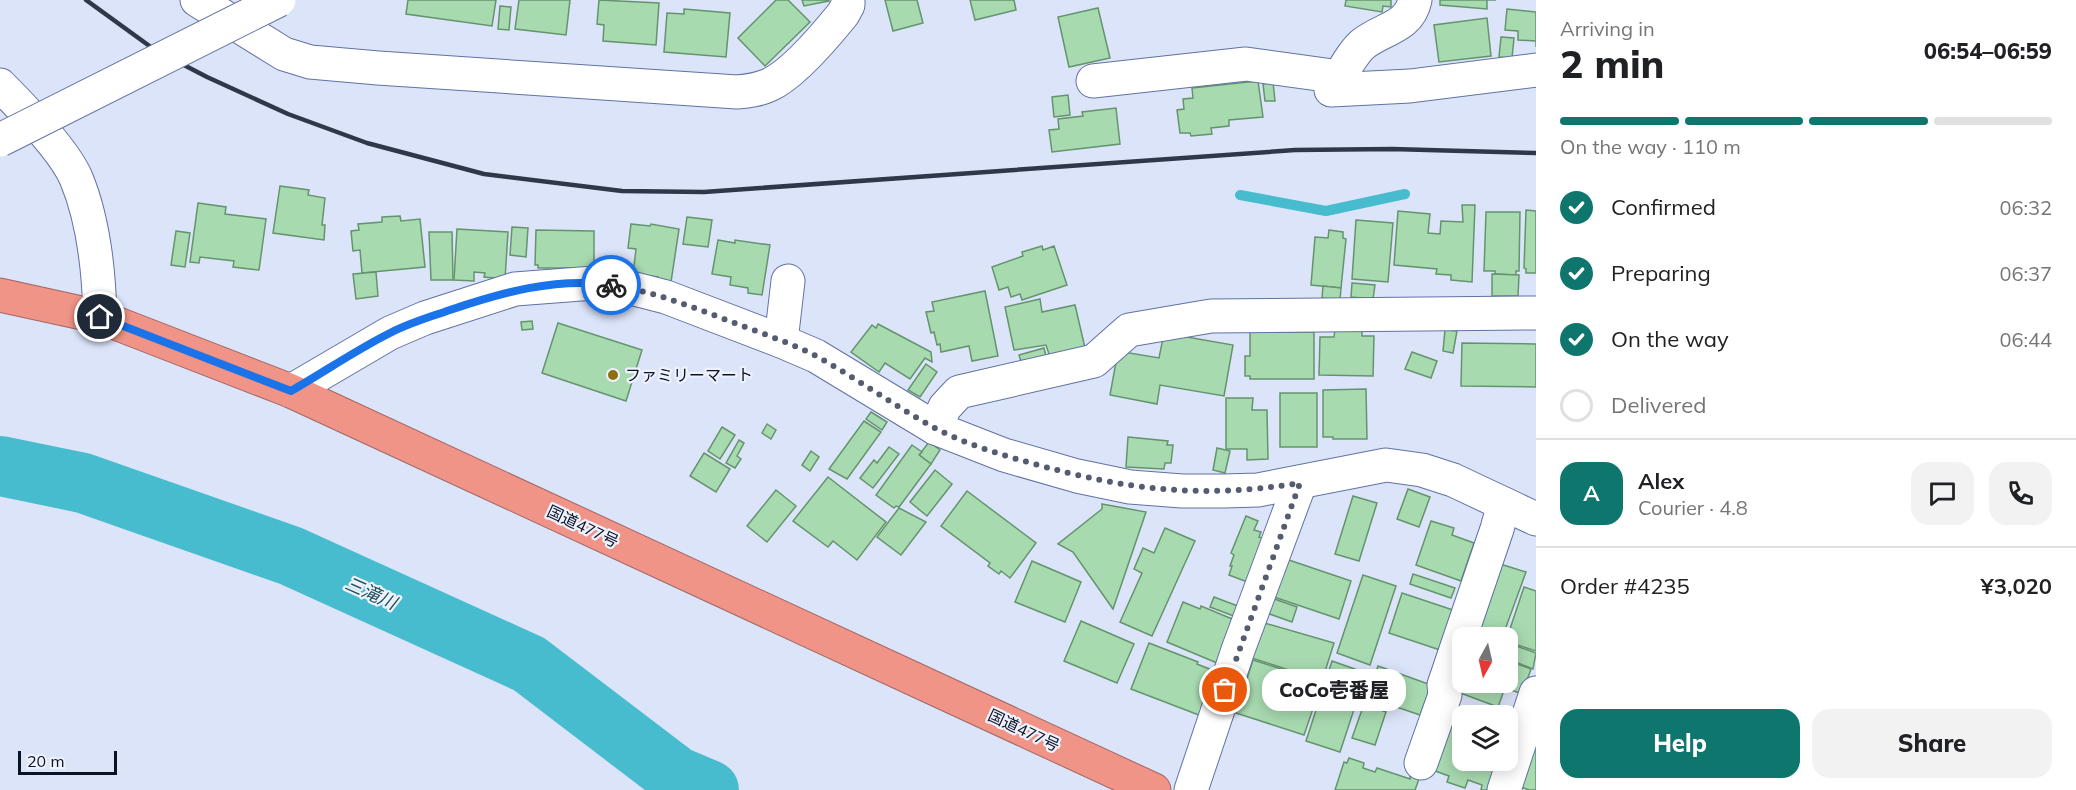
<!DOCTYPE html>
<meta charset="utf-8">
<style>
body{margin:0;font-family:Mulish,"Noto Sans JP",sans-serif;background:#f2f2f2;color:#202124;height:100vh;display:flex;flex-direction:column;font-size:22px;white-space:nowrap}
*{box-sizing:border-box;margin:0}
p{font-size:20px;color:#757577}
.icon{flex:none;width:33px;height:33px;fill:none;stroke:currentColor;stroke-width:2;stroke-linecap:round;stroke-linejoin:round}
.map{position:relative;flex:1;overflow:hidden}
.drawer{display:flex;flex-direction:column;background:#fff;width:540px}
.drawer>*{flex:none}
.needle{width:39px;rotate:188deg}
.buttons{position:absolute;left:1452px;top:627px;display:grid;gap:12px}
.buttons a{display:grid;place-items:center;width:66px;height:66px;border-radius:12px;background:#fff;box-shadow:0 3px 15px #0003;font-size:30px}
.scale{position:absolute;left:18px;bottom:15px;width:99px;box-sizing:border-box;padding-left:6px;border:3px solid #0c1225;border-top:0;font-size:16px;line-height:21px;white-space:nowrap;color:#0c1225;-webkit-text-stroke:4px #eef2fd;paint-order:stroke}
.pin{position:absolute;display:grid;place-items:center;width:51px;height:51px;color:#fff;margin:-26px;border:3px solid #fff;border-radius:50%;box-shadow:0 2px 6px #0007}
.courier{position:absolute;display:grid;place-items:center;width:60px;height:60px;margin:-30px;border:4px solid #1a73e8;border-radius:50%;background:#fff;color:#222;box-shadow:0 2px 8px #0007}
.bubble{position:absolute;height:42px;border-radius:18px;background:#fff;box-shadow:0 3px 15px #0003;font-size:20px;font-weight:800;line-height:42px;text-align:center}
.headline em{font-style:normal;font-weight:800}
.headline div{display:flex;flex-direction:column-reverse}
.headline{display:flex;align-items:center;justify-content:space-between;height:102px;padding:0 24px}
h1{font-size:39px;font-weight:800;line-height:45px}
.bar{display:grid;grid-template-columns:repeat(4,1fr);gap:9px 6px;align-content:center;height:72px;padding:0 24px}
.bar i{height:8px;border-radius:4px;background:#e0e0e0}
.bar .current{background:#0f766e}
.bar p{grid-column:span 4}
.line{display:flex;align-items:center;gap:15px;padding:0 24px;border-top:2px solid #e0e0e0}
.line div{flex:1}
.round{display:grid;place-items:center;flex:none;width:63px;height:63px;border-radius:18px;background:#f2f2f2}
ol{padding:0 24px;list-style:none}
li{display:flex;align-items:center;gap:18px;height:66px}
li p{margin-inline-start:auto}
li .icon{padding:6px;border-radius:50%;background:#0f766e;color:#fff;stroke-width:4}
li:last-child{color:#757577}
li i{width:33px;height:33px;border:3px solid #e0e0e0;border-radius:50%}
.button{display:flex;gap:12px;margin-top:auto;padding:12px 24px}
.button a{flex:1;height:69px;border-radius:18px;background:#0f766e;color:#fff;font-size:24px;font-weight:800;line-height:69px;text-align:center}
.button a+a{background:#f2f2f2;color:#202124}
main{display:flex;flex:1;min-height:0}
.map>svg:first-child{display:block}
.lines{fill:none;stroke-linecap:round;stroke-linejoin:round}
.stream{stroke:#46bcce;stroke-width:10}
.river{stroke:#46bcce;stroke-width:60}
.building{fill:#a8dab0;stroke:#64946d;stroke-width:1.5}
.minor-casing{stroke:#6172a2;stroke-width:35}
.highway-casing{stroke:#a06664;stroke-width:35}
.minor{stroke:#fff;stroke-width:33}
.highway{stroke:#ef9486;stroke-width:33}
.rail{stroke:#31374b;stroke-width:4.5}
.minor-bridge-casing{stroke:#6172a2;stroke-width:35;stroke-linecap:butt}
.minor-bridge{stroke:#fff;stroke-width:33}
.done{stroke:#555c70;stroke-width:6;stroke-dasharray:0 10.8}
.route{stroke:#1a73e8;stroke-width:8}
.poi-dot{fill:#8b6f11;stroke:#eef2fd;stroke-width:2}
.labels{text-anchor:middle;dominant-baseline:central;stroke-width:4.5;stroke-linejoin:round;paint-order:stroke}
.poi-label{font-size:16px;fill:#0c1225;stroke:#eef2fd;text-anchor:start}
.street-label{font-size:16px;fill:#0c1225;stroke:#eef2fd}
.water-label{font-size:18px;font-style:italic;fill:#20525a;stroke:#eef2fd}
</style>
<main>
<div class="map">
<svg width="1536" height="790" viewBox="0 0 1536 790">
<rect width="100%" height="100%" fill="#dce4fa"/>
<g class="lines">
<polyline class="stream" points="1240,195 1326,211 1405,194"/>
<polyline class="river" points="0,466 83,483 291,556 529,664 676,776 709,790"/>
</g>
<g class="building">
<polygon points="408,0 496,0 492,26 406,14"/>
<polygon points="519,0 570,0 566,35 515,29"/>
<polygon points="599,0 659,3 656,45 603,41 604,25 597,24"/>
<polygon points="776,0 788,0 810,22 765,66 738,38"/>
<polygon points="802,0 828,0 829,1 804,6"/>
<polygon points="885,0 917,0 923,23 893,31"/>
<polygon points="970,0 1014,0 1016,10 975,20"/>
<polygon points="1346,0 1391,0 1391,7 1383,6 1382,12 1345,6"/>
<polygon points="1440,0 1496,0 1487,0 1487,9 1440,5"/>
<polygon points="500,6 511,7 509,30 498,29"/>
<polygon points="1098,8 1110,58 1069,67 1058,17"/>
<polygon points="684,9 730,13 726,57 664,52 667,13 684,14"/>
<polygon points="1507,9 1536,12 1536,47 1536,41 1518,40 1518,31 1505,30"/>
<polygon points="1487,18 1491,56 1439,62 1434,25"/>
<polygon points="1501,37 1514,38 1512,58 1499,57"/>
<polygon points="1258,81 1263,117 1229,120 1229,126 1211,128 1212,134 1191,136 1190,133 1180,133 1177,110 1184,109 1183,99 1193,98 1192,88"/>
<polygon points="1273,82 1275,101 1265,101 1263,84"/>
<polygon points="1068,95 1070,115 1054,117 1052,97"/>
<polygon points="1116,108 1120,144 1052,152 1049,130 1059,129 1058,119 1083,116 1082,112"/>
<polygon points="280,186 309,190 308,195 325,198 322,225 325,225 324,240 273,233"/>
<polygon points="198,203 226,207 225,214 266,219 259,270 233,267 234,261 200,257 199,263 190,262"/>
<polygon points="1462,205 1475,205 1472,282 1451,280 1451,275 1436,274 1437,269 1394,265 1398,211 1430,214 1428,233 1440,234 1441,221 1463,222"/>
<polygon points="1526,210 1536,211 1536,273 1526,273 1526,269 1524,268"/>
<polygon points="1486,212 1520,212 1519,271 1516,271 1516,275 1495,274 1495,271 1484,271"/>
<polygon points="400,216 401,221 420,219 425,267 362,273 360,250 353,251 351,231 359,230 358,224 382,222 382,217"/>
<polygon points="687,217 712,220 708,247 683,244"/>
<polygon points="1356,220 1393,223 1388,282 1352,279"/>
<polygon points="631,224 650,226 651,224 679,229 671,282 658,280 658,277 633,274 636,249 628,248"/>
<polygon points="512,227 528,228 526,257 510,255"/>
<polygon points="457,229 508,232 505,279 484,277 485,273 474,272 474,281 454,280"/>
<polygon points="536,230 594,231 594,268 538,268 538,265 535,265"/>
<polygon points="1329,230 1343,232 1343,238 1346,239 1341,288 1311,285 1315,237 1328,238"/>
<polygon points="176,231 190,233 185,267 171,265"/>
<polygon points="429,232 452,232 453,280 431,280"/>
<polygon points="718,240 735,243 735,240 770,245 762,295 748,293 748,288 730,285 731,277 712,274"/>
<polygon points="1042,246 1043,250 1054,246 1067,285 1022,300 1020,294 1011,297 1008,287 999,290 992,267 1023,256 1022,252"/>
<polygon points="376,272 378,296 356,299 353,274"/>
<polygon points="1492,274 1519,275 1518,296 1492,296"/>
<polygon points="1352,283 1375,285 1373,299 1351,297"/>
<polygon points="1323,286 1341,288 1340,300 1322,298"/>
<polygon points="985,291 998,356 972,361 969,346 941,352 940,344 937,345 934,332 931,333 926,312 934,311 932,302"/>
<polygon points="1040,299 1042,312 1075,305 1086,352 1051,360 1046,345 1014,350 1005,307"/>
<polygon points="532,321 533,329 522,330 521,322"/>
<polygon points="558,323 642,350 626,401 542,373"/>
<polygon points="878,324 931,352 932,362 925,358 910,379 885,363 879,372 851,352 872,325 876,328"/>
<polygon points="1335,329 1362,330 1362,336 1374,336 1373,376 1319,375 1320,337 1334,337"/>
<polygon points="1445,330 1457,331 1453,353 1443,351"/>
<polygon points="1250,332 1314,332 1314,379 1250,379 1250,376 1245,376 1245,356 1250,356"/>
<polygon points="1164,333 1233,345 1224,396 1160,385 1157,404 1110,395 1118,351 1159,358"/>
<polygon points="1462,343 1536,344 1536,387 1461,386"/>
<polygon points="1044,348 1047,361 1023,368 1019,355"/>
<polygon points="1412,352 1437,361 1431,378 1405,369"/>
<polygon points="926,364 937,372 920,397 908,390"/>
<polygon points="1366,389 1367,439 1333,439 1333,437 1323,437 1323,390"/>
<rect x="1280" y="393" width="37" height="54"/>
<polygon points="1226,398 1253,398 1252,410 1267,410 1268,459 1247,460 1247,449 1226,449"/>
<polygon points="871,412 887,422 882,430 866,419"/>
<polygon points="864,421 881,432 847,479 829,469"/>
<polygon points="767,424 776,430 771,439 762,433"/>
<polygon points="722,427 735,435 720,459 708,451"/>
<polygon points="1128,437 1168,441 1167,445 1173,445 1171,463 1165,463 1164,469 1126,467"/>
<polygon points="739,440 744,443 737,456 741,459 735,468 726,463"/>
<polygon points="929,442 940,450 931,464 919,455"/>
<polygon points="912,445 922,452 919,455 931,464 899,507 896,506 894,508 876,495"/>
<polygon points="889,447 899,454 873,488 860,478 874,460 877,463"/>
<polygon points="1217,448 1230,451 1225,473 1213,470"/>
<polygon points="811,451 819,457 810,471 802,465"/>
<polygon points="704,453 730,469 716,492 690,476"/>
<polygon points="935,470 952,484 927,516 910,502"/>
<polygon points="828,477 886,522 857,560 833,541 828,547 793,521"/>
<polygon points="1408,489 1430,497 1419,527 1397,519"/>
<polygon points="776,490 796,506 767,542 747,526"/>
<polygon points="967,491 1036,543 1010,578 1001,571 999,574 988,566 990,563 941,526"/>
<polygon points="1353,496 1377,503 1359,561 1335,554"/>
<polygon points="1102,504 1146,512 1113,609 1073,552 1058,544 1102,509"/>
<polygon points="899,508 926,522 901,555 877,537"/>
<polygon points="1246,516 1258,521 1254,530 1261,532 1259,537 1267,540 1250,583 1229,575 1232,566 1230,566 1234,555 1231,553"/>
<polygon points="1431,521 1454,528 1452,535 1474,543 1461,581 1416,565"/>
<polygon points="1165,528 1195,541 1152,636 1120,622 1142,573 1134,569 1143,548 1154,553"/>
<polygon points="1283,558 1351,581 1339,619 1271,596"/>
<polygon points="1032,561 1081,582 1065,622 1015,602"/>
<polygon points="1500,564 1526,572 1502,638 1489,638 1479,634 1481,630 1477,629"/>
<polygon points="1413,574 1455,588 1451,598 1410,584"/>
<polygon points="1363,575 1396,586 1370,665 1337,653"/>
<polygon points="1524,587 1536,591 1536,651 1508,642 1507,638"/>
<polygon points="1402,593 1453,610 1440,650 1389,633"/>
<polygon points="1214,597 1243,608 1239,618 1210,607"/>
<polygon points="1269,597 1297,607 1292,622 1264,612"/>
<polygon points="1183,602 1200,609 1201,606 1237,621 1217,663 1167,642"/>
<polygon points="1081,621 1134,644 1117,683 1064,661"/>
<polygon points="1261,622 1334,643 1322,681 1249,657"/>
<polygon points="1149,643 1198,662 1197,664 1217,672 1204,717 1131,689"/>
<polygon points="1508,643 1536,653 1533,669 1508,659"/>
<polygon points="1253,660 1322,682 1304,735 1236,713"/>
<polygon points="1332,661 1366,673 1340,752 1306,741"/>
<polygon points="1515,663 1531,669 1522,694 1506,688"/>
<polygon points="1378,666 1431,685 1420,715 1367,697"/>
<polygon points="1462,671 1462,682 1507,682 1498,707 1455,691"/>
<polygon points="1364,704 1386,712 1375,745 1352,738"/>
<polygon points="1448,710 1465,716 1462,716 1462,760 1504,760 1493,790 1481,790 1482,785 1468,780 1465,788 1447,782 1449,776 1427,768"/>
<polygon points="1536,729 1536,790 1529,790 1521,787"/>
<polygon points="1349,758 1364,763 1363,768 1375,772 1377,768 1410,779 1410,776 1419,779 1415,790 1335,790 1344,762 1347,763"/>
</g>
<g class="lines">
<g class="minor-casing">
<g id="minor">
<path d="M197 0 284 54 310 62 378 68 737 92C748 91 758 90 769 85 792 75 826 35 843 14L848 5V0"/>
<path d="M1415 0C1409 28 1383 28 1363 44 1352 53 1340 77 1331 90L1410 86 1536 70"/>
<polyline points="1093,81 1246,64 1340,77"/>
<path d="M0 85C22 107 64 150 76 178 94 221 99 271 100 317"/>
<polyline points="781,341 788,281"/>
<polyline points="291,391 390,333 425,318 515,289 594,283 631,288 666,297 781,341 816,356 935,428 1004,455 1077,476 1130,487 1182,491 1224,491 1258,490 1386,465 1422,470 1453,480 1536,519"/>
<polyline points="935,428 945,407 959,392 1094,361 1129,330 1211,316 1536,313"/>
<polyline points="1421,763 1445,695 1444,685 1497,529 1504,504"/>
<polyline points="1191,790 1238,650 1300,483"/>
<polyline points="1504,790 1536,693"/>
</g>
</g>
<g class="highway-casing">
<polyline id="highway" points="0,295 100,317 291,391 1154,790"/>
</g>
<use href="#minor" class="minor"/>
<use href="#highway" class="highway"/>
<polyline class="rail" points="86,0 155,50 207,77 288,114 367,143 484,174 622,191 704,192 1295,150 1392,149 1536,153"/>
<g class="minor-bridge-casing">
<polyline id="minor-bridge" points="0,140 279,0"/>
</g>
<use href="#minor-bridge" class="minor-bridge"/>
</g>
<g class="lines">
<path class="done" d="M611 285C653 291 692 307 732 322 760 333 789 342 816 356 856 378 893 405 933 427 963 443 998 454 1031 463 1126 490 1202 499 1300 483L1225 690"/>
<path class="route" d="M100 317 291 391C324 372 356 350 390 333 409 323 430 317 450 310 501 293 555 277 611 285"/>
</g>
<circle class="poi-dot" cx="613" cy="375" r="6"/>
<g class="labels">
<g class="poi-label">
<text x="625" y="375">ファミリーマート</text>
</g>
<g class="street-label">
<text transform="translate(583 526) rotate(25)">国道477号</text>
<text transform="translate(1024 730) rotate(25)">国道477号</text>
</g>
<g class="water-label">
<text transform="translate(371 593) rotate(24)">三滝川</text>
</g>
</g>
</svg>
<div class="buttons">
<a><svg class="needle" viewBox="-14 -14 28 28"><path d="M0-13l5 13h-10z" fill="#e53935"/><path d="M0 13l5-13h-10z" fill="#757577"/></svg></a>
<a><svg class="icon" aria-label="layers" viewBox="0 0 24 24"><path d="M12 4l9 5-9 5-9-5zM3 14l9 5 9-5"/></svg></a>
</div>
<div class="scale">20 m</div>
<div class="pin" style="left:1225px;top:690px;background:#ea580c"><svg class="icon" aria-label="bag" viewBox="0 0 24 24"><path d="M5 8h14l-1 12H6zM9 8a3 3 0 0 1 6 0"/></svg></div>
<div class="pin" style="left:100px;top:317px;background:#1f2937"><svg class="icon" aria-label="home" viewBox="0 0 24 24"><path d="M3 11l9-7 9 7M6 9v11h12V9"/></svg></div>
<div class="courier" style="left:611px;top:285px"><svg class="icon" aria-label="bike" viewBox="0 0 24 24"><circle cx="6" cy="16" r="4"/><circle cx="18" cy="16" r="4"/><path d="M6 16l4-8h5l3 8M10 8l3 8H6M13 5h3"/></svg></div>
<div class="bubble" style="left:1262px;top:669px;width:144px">CoCo壱番屋</div>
</div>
<section class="drawer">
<div class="headline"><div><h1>2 min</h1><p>Arriving in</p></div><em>06:54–06:59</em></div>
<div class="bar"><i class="current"></i><i class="current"></i><i class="current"></i><i></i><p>On the way · 110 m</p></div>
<ol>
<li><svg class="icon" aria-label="check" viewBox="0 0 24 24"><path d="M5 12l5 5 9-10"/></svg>Confirmed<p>06:32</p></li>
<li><svg class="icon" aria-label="check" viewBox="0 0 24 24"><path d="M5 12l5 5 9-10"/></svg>Preparing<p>06:37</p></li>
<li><svg class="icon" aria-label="check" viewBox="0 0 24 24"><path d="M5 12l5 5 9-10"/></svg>On the way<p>06:44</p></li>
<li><i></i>Delivered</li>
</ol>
<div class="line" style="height:108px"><b class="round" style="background:#0f766e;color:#fff">A</b><div><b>Alex</b><p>Courier · 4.8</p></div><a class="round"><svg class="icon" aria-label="chat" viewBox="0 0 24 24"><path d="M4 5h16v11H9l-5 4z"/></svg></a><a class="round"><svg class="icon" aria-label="phone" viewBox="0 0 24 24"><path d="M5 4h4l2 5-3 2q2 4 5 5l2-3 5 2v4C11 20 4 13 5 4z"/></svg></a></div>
<div class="line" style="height:78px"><div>Order #4235</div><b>¥3,020</b></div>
<div class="button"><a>Help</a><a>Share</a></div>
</section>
</main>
